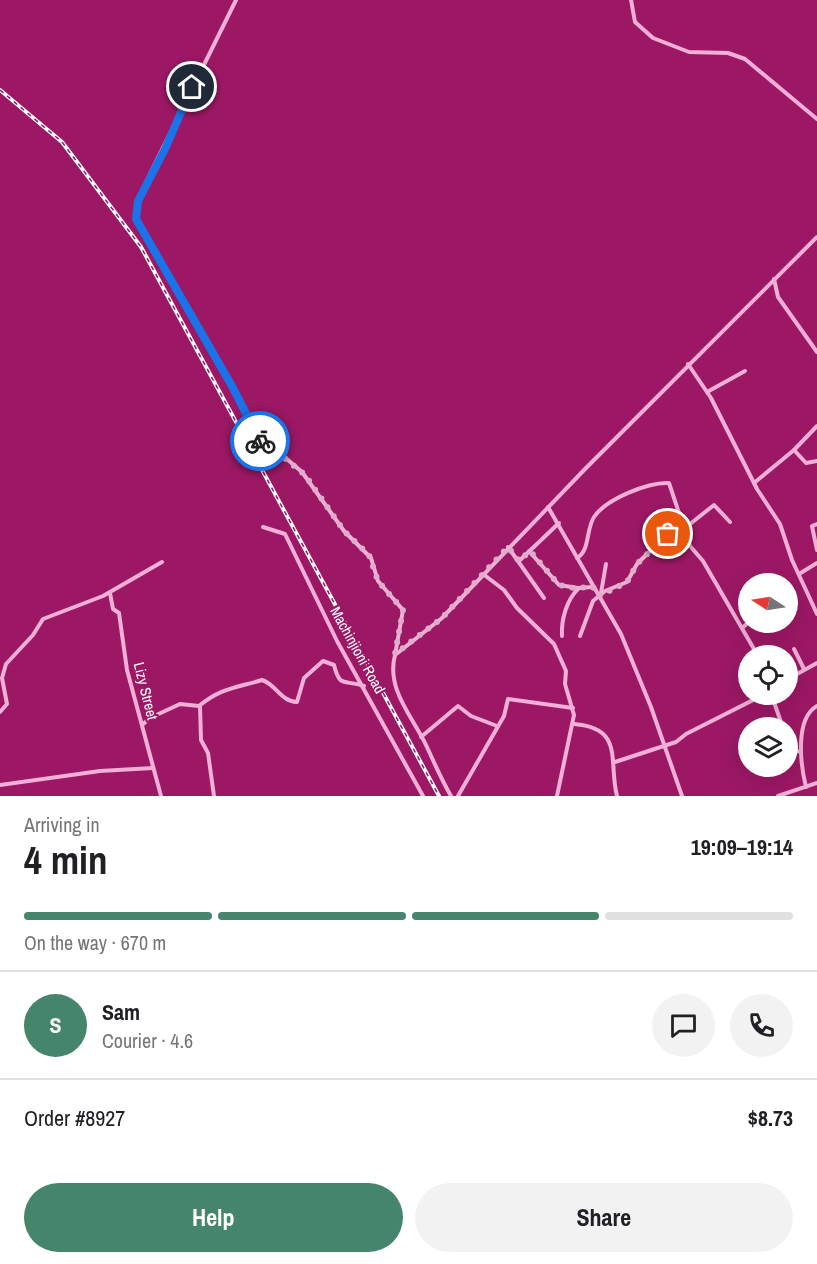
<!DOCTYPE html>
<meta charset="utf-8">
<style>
body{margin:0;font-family:"Archivo Narrow",sans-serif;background:#f2f2f2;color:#202124;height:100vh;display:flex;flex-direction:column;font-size:22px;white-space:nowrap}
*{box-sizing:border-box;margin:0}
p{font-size:20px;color:#757577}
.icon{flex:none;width:33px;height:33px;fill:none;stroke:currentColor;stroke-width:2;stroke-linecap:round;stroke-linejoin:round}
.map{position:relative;height:796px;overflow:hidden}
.panel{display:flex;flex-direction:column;background:#fff;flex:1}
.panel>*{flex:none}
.needle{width:39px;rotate:282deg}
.tools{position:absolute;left:738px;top:573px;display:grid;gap:12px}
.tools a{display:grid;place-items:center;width:60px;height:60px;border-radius:50%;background:#fff;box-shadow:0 6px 24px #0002;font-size:30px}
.pin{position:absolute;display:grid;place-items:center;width:51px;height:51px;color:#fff;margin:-26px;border:3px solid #fff;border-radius:50%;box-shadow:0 2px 6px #0007}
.courier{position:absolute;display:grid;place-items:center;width:60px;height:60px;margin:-30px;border:4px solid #1a73e8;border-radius:50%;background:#fff;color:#222;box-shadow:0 2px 8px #0007}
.head em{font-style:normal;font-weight:700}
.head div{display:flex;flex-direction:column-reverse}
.head{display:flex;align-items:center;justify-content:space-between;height:102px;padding:0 24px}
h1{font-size:39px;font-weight:700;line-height:45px}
.bar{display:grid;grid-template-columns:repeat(4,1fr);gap:9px 6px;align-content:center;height:72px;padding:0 24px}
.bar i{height:8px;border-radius:4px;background:#e0e0e0}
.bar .active{background:#44856b}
.bar p{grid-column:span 4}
.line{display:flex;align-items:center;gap:15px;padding:0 24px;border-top:2px solid #e0e0e0}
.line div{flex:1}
.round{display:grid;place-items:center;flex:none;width:63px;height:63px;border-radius:32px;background:#f2f2f2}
.button{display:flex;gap:12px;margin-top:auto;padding:12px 24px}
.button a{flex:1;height:69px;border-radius:36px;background:#44856b;color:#fff;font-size:24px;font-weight:700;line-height:69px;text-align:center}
.button a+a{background:#f2f2f2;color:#202124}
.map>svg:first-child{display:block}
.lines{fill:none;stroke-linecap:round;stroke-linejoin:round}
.minor{stroke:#f2afd7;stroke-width:4}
.rail-casing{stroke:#fff;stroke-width:4}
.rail{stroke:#9c1865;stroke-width:1.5;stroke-dasharray:4.5;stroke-linecap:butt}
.done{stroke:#dcaec9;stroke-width:6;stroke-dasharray:0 10.8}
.route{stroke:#1a73e8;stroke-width:8}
.labels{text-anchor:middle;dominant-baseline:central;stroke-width:4.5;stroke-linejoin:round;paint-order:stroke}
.street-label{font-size:15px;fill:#fff;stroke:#9c1865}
</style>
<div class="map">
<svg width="817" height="796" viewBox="0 0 817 796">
<rect width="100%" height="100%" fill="#9c1865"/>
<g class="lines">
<g class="minor">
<polyline points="236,0 150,174 136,207 136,219 233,388 264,448 270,454 288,460 302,472 344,531 371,558 378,581 403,610 395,655"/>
<polyline points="631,0 635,22 653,38 689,52 728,53 745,59 817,119"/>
<polyline points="774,279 778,297 817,352"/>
<polyline points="688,364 711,398 757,489 780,524 792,560 817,614"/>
<polyline points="707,392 745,371"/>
<polyline points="794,450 806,463 817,461"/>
<polyline points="754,483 794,450 817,426"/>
<polyline points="548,507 621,634 651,707 682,796"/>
<polyline points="817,524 812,526 817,550"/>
<polyline points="263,527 285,534 337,641 423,796"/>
<polyline points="508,547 544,598"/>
<polyline points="529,551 559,585 578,588"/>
<path d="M577 558C590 551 586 529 594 517 606 499 648 482 669 483L690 546 703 561 758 656"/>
<polyline points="519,561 559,523"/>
<polyline points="483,574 504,590 517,608 554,644 566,671 565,684 574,715 557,796"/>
<polyline points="799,574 817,563"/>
<polyline points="110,593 113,609 119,613 127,670 161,796"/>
<polyline points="601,593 606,564"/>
<polyline points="742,628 749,622"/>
<path d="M562 636C561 619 567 599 579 588L592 587"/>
<polyline points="580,636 593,601 605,591 627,582 637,564 663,538 690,524 714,505 730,522"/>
<polyline points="794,649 804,669"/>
<polyline points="788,679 817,663"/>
<polyline points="777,694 774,702 783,728"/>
<polyline points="200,706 201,740 208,753 214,796"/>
<polyline points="0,712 7,704 2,678 6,664 33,635 43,619 103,596 162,562"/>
<path d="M574 724C625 728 608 762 617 796"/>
<path d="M142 725 150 718 180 704 199 706C221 688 235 688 262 680 277 685 280 701 297 702L304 678 323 661 334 665C340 689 344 679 364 686"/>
<polyline points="421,737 458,706 471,716 497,726"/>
<polyline points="788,742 792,749 800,752"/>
<polyline points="615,762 676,742 686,734 765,694"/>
<polyline points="0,785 100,771 153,768"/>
<path d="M806 787C801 767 794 719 817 706"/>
<path d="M451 796C441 779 434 762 426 745 412 716 386 689 395 655L442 618 585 469 817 237"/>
<polyline points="458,796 504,716 508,699 573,708"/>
<polyline points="778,796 817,783"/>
</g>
<g class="rail-casing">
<polyline id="rail" points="0,90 62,142 141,247 439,796"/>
</g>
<use href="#rail" class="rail"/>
</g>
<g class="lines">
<polyline class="done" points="260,441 268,452 286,459 305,475 344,531 369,555 378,581 403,610 395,654 442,618 508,547 519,561 530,551 559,585 574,588 593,587 599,596 627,582 637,564 668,534"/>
<polyline class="route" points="192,87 165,149 138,201 136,219 233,388 260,441"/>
</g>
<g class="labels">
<g class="street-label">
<text transform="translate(358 650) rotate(61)">Machinjioni Road</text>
<text transform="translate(146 691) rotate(76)">Lizy Street</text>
</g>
</g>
</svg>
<div class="tools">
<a><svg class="needle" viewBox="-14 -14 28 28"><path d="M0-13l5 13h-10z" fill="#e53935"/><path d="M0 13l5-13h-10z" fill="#757577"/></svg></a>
<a><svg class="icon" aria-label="locate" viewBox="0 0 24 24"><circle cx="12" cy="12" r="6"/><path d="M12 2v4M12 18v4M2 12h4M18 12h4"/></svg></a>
<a><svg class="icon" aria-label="layers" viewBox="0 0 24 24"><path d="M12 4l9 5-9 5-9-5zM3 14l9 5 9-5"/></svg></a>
</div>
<div class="pin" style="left:668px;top:534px;background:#ea580c"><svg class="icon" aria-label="bag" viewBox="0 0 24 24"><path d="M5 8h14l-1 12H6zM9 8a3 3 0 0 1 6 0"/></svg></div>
<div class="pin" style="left:192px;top:87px;background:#1f2937"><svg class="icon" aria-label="home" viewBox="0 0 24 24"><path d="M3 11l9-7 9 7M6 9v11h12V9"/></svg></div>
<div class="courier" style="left:260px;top:441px"><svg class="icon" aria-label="bike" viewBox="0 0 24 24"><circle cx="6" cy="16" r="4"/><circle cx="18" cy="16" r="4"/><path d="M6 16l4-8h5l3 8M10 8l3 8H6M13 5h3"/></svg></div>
</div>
<section class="panel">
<div class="head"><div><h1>4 min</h1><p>Arriving in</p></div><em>19:09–19:14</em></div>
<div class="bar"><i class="active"></i><i class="active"></i><i class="active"></i><i></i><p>On the way · 670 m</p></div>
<div class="line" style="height:108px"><b class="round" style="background:#44856b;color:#fff">S</b><div><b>Sam</b><p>Courier · 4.6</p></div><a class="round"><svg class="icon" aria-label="chat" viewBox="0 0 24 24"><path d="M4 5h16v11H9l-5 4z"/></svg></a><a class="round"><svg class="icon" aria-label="phone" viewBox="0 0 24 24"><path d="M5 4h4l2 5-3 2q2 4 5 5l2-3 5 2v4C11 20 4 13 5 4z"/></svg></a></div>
<div class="line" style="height:78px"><div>Order #8927</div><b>$8.73</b></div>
<div class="button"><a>Help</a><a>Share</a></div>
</section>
